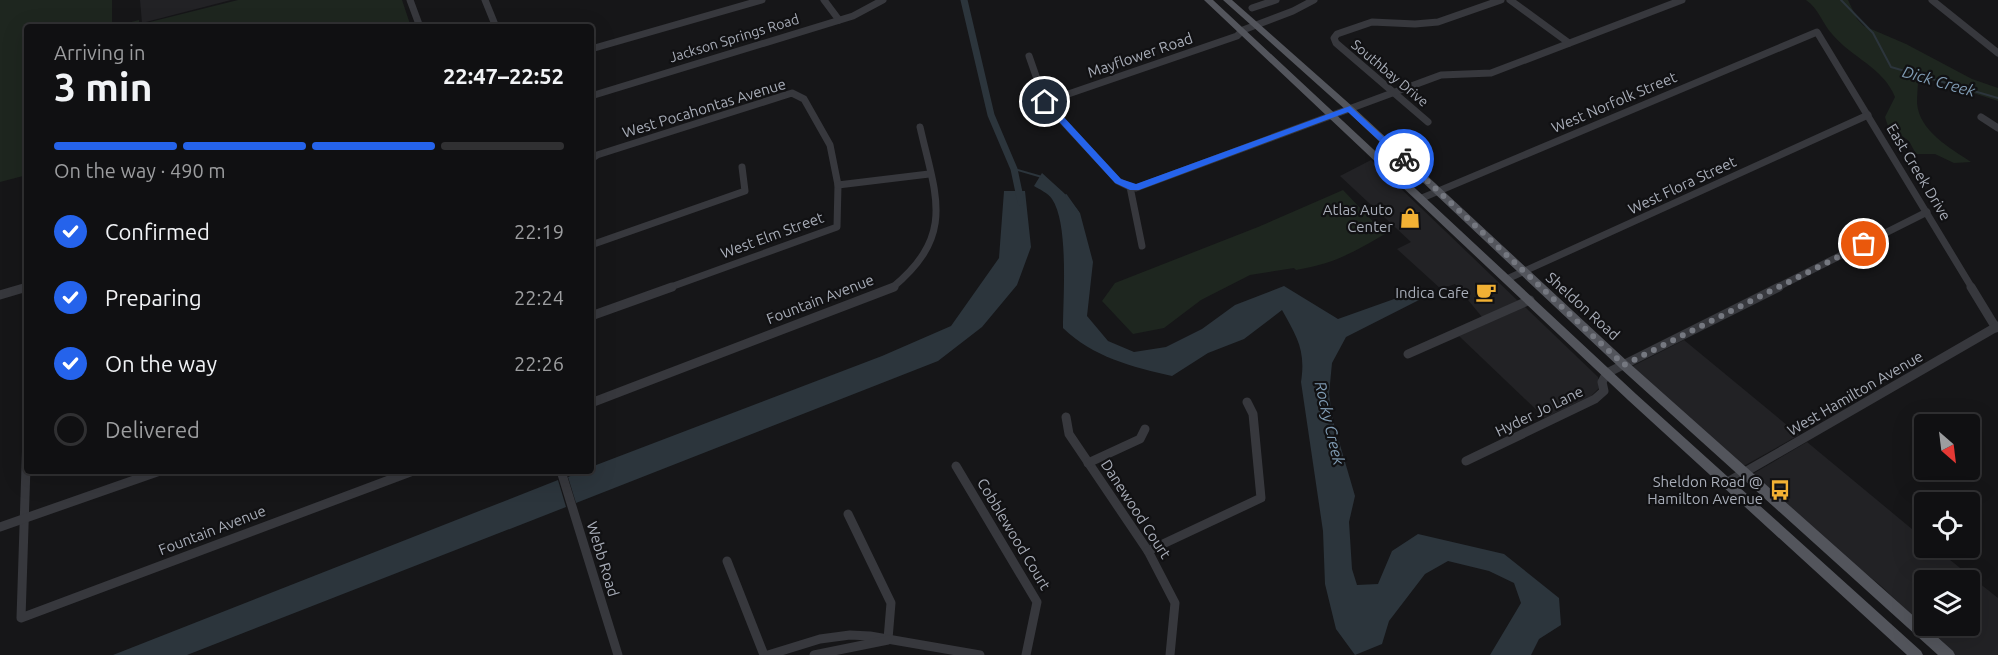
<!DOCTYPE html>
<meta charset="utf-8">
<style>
body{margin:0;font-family:Ubuntu,sans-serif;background:#19191b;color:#f1f3f6;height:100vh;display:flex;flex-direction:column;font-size:22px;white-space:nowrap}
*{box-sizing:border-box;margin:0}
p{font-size:20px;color:#9c9d9f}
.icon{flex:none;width:33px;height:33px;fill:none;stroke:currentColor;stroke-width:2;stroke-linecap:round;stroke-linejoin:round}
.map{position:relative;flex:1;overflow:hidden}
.drawer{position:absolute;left:24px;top:24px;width:570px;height:450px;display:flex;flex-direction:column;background:#101012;border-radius:6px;box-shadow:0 6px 24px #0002,0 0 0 2px #303032}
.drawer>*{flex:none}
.needle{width:39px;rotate:152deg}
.fabs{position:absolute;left:1914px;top:414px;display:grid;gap:12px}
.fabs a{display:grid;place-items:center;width:66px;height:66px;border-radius:6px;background:#101012;box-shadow:0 6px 24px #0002,0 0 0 2px #303032;font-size:30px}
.pin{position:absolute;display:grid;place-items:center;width:51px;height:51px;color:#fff;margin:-26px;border:3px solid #fff;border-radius:50%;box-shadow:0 2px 6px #0007}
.courier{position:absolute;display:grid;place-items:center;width:60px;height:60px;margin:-30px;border:4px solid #2563eb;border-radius:50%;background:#fff;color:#222;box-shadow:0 2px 8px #0007}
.headline em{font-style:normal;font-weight:700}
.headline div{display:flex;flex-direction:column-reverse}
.headline{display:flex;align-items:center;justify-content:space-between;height:102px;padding:0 30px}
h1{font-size:39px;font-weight:700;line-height:45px}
.bar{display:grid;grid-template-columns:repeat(4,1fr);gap:9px 6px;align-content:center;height:72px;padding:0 30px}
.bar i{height:8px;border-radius:4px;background:#303032}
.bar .active{background:#2563eb}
.bar p{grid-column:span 4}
ol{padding:0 30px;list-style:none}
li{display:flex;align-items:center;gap:18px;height:66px}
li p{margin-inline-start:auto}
li .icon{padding:6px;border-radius:50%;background:#2563eb;color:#fff;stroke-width:4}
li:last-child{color:#9c9d9f}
li i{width:33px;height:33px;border:3px solid #303032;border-radius:50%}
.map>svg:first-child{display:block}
.built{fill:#222225;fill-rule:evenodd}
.green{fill:#1e261f}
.water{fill:#2c353c}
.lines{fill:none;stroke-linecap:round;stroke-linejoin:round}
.stream{stroke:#2c353c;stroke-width:2}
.canal{stroke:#2c353c;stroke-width:7}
.minor-far1{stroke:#37383d;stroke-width:7}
.minor{stroke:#37383d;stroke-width:9}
.major{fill:#53555c;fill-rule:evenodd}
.route{fill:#2563eb}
.done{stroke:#757880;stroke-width:6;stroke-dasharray:0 10.8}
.labels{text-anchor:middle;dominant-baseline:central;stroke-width:4.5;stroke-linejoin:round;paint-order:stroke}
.far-street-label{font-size:14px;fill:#a8adb8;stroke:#111113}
.street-label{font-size:15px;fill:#a8adb8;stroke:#111113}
.poi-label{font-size:15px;fill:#a8adb8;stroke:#111113;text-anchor:end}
.water-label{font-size:16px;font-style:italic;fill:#7f9bb3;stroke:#111113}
</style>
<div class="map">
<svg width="1998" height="655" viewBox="0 0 1998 655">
<rect width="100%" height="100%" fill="#161618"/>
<g class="built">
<polygon points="140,0 231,0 142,23"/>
<polygon points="1371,160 1518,301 1482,317 1455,284 1441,289 1397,249 1411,242 1340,176"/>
<polygon points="1525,307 1598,377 1599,388 1591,396 1545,418 1459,336"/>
<polygon points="1684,340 1799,435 1742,467 1631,367"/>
<path d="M1807 442 1924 539V548H1935L1998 598V655H1954L1880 585 1826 542 1751 475ZM1924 580H1970V626H1924Z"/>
</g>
<g class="green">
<polygon points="0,0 112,0 112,27 139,20 139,24 142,24 238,0 402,0 411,27 27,27 27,175 0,182"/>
<path d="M1806 0H1848L1857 19 1864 26 1906 44 1972 79 1998 88V101L1936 81 1918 79C1918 87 1917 95 1917 103 1919 131 1950 148 1971 162L1954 163 1935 154H1916L1909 141 1888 126 1885 117 1895 97C1883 67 1852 58 1832 34 1822 23 1819 9 1806 0Z"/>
<path d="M1343 190 1385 234C1352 253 1333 264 1296 270L1294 268 1250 275 1201 300 1164 328 1133 334 1102 301 1115 283 1258 227Z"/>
</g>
<g class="water">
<path d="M1042 173 1064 193 1080 213 1093 262 1087 316 1108 341 1134 352 1166 347 1202 329 1235 305 1284 286 1338 319 1411 293 1419 300 1346 337 1332 363 1329 394 1333 421 1355 496 1349 522 1352 569 1357 585 1378 584 1392 551 1418 534 1504 554 1559 598 1561 625 1539 639 1531 655H1490L1521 603 1514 583 1489 571 1448 561 1425 574 1389 621 1382 644 1355 655 1336 629 1325 584 1323 531 1301 382C1306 350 1297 337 1282 310L1244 339 1208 353 1172 376C1132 367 1093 357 1063 328 1063 297 1069 224 1052 199 1048 193 1039 189 1034 186Z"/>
<polygon points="1004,191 1025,191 1031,247 1017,285 982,327 938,361 576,503 568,477 582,471 591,471 591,467 882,356 951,326 999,258"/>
<polygon points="558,480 566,507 187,655 113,655"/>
</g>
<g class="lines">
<g class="stream">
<polyline points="1841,0 1873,33 1891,67 1998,98"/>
<polyline points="1014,169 1042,177"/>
<polyline points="1066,195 1078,212"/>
</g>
<polyline class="canal" points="964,0 991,115 1014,169 1021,202"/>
<g class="minor-far1">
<polyline points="410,0 420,27"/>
<polyline points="485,0 496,27"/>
<polyline points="824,0 839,20"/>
<polyline points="1510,0 1569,43"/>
<polyline points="1932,0 1998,53"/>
<polyline points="1252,8 1276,0"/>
<polyline points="591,49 762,0"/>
<polyline points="1029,56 1045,102 1118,181 1130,187 1142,246"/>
<polyline points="591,96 853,16 883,0"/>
<polyline points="1045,102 1237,36 1243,30 1293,11 1314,0"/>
<polyline points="1981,117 1998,128"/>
<polyline points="1428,122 1336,43 1334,38 1337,34 1372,22 1415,24 1438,22 1501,0"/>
<polyline points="591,159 597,155 792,93 804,99 830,145 838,185 837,227 668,288"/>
<polyline points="838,185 929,174"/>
<polyline points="1130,187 1136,188 1441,75 1491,73 1682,0"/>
<polyline points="1422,198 1817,32 1972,288"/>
<polyline points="591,245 745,191 742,167"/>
<polyline points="1507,279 1868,115"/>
<polyline points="23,288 27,287"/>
<path d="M892 288C956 235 936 197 920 127"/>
<polyline points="1776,288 1927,212"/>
</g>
<g class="minor">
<polyline points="1971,287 1996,328"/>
<polyline points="0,295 27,287"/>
<polyline points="591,316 672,287"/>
<polyline points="1408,354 1530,300"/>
<polyline points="591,403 894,287"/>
<polyline points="1066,417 1069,434 1148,551 1175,603 1170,655"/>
<polyline points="27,436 21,618 413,471"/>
<polyline points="1466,461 1595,399 1604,391 1602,382 1607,373 1779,287"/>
<polyline points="1088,463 1140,439 1145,429"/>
<polyline points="956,466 1037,602 1026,655"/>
<polyline points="561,471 618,655"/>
<polyline points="1726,483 1998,326"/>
<polyline points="848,514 891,603 888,639"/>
<polyline points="0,527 160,471"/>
<polyline points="1148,551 1261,498 1253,414 1247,402"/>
<polyline points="727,561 764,655"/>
<polyline points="768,655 820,639 850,635 870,636 980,655"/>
<polyline points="814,655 888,640"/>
</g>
<g class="major">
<polygon points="1204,0 1213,0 1636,394 1921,651 1923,655 1907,655 1628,400"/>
<polygon points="1223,0 1232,0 1353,107 1628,362 1953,651 1955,655 1938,655 1620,368 1347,111"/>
</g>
</g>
<polygon class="route" points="1042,100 1048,100 1121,179 1136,184 1350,106 1408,159 1401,161 1348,112 1139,190 1130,190 1115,183 1042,103"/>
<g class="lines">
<polyline class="done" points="1404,159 1624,365 1864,244"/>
</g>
<defs>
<g id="shop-bare" transform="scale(1.62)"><path d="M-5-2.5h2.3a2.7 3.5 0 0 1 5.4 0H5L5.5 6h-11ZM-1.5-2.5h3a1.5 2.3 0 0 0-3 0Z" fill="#f2b134" stroke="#111113" stroke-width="2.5" paint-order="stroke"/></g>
<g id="cafe-bare" transform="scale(1.62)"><path d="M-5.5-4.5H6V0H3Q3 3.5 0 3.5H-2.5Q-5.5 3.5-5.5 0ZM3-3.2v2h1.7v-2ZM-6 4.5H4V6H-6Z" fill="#f2b134" stroke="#111113" stroke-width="2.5" paint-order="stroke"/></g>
<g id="bus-bare" transform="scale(1.62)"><path d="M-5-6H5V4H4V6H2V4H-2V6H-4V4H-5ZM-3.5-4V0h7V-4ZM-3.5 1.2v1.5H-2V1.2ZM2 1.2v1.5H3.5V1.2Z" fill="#f2b134" stroke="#111113" stroke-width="2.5" paint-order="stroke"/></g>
</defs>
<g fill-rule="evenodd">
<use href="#shop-bare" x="1410" y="218"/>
<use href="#cafe-bare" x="1486" y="292"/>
<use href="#bus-bare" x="1780" y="490"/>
</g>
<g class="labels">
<g class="far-street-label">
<text transform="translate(734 38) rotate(-17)">Jackson Springs Road</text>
<text transform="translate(1390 73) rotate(40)">Southbay Drive</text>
</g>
<g class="street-label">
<text transform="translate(1140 55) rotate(-19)">Mayflower Road</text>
<text transform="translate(1614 102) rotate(-23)">West Norfolk Street</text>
<text transform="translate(704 108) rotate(-17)">West Pocahontas Avenue</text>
<text transform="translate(1919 172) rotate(59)">East Creek Drive</text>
<text transform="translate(1682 185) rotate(-25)">West Flora Street</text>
<text transform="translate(772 235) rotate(-20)">West Elm Street</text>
<text transform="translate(820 299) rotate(-21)">Fountain Avenue</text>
<text transform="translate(1583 306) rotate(42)">Sheldon Road</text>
<text transform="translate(1855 393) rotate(-30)">West Hamilton Avenue</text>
<text transform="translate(1539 411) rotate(-26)">Hyder Jo Lane</text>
<text transform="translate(1136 509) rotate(57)">Danewood Court</text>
<text transform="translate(212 530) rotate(-21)">Fountain Avenue</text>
<text transform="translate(1014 534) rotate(59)">Cobblewood Court</text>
<text transform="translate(603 559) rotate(73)">Webb Road</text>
</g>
<g class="poi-label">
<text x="1393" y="209">Atlas Auto<tspan x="1393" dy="17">Center</tspan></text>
<text x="1469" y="292">Indica Cafe</text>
<text x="1763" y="481">Sheldon Road @<tspan x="1763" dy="17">Hamilton Avenue</tspan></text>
</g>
<g class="water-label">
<text transform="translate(1939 81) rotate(16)">Dick Creek</text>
<text transform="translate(1330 423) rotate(77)">Rocky Creek</text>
</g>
</g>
</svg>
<div class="fabs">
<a><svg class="needle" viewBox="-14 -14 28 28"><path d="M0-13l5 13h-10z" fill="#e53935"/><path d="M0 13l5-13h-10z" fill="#9c9d9f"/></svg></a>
<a><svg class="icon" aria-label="locate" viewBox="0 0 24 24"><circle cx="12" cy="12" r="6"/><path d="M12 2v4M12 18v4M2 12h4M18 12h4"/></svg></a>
<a><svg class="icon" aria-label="layers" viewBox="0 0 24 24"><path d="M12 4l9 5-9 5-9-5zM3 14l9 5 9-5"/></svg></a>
</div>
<div class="pin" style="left:1864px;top:244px;background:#ea580c"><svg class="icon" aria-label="bag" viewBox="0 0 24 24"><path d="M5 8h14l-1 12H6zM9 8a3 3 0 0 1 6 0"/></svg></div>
<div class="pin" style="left:1045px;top:102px;background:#1f2937"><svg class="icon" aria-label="home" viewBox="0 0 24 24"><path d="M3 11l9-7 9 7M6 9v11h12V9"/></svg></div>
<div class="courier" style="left:1404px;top:159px"><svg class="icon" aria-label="bike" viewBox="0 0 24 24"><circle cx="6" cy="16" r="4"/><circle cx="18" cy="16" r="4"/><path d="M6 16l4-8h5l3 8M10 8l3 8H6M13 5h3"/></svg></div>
<section class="drawer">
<div class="headline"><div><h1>3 min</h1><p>Arriving in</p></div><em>22:47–22:52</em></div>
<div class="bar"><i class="active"></i><i class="active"></i><i class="active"></i><i></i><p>On the way · 490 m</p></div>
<ol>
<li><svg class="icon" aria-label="check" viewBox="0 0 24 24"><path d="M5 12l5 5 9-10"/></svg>Confirmed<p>22:19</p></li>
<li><svg class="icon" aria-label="check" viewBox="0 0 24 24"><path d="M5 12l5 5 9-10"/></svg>Preparing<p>22:24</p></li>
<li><svg class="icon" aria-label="check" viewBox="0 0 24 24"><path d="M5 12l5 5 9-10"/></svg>On the way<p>22:26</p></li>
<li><i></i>Delivered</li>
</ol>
</section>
</div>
